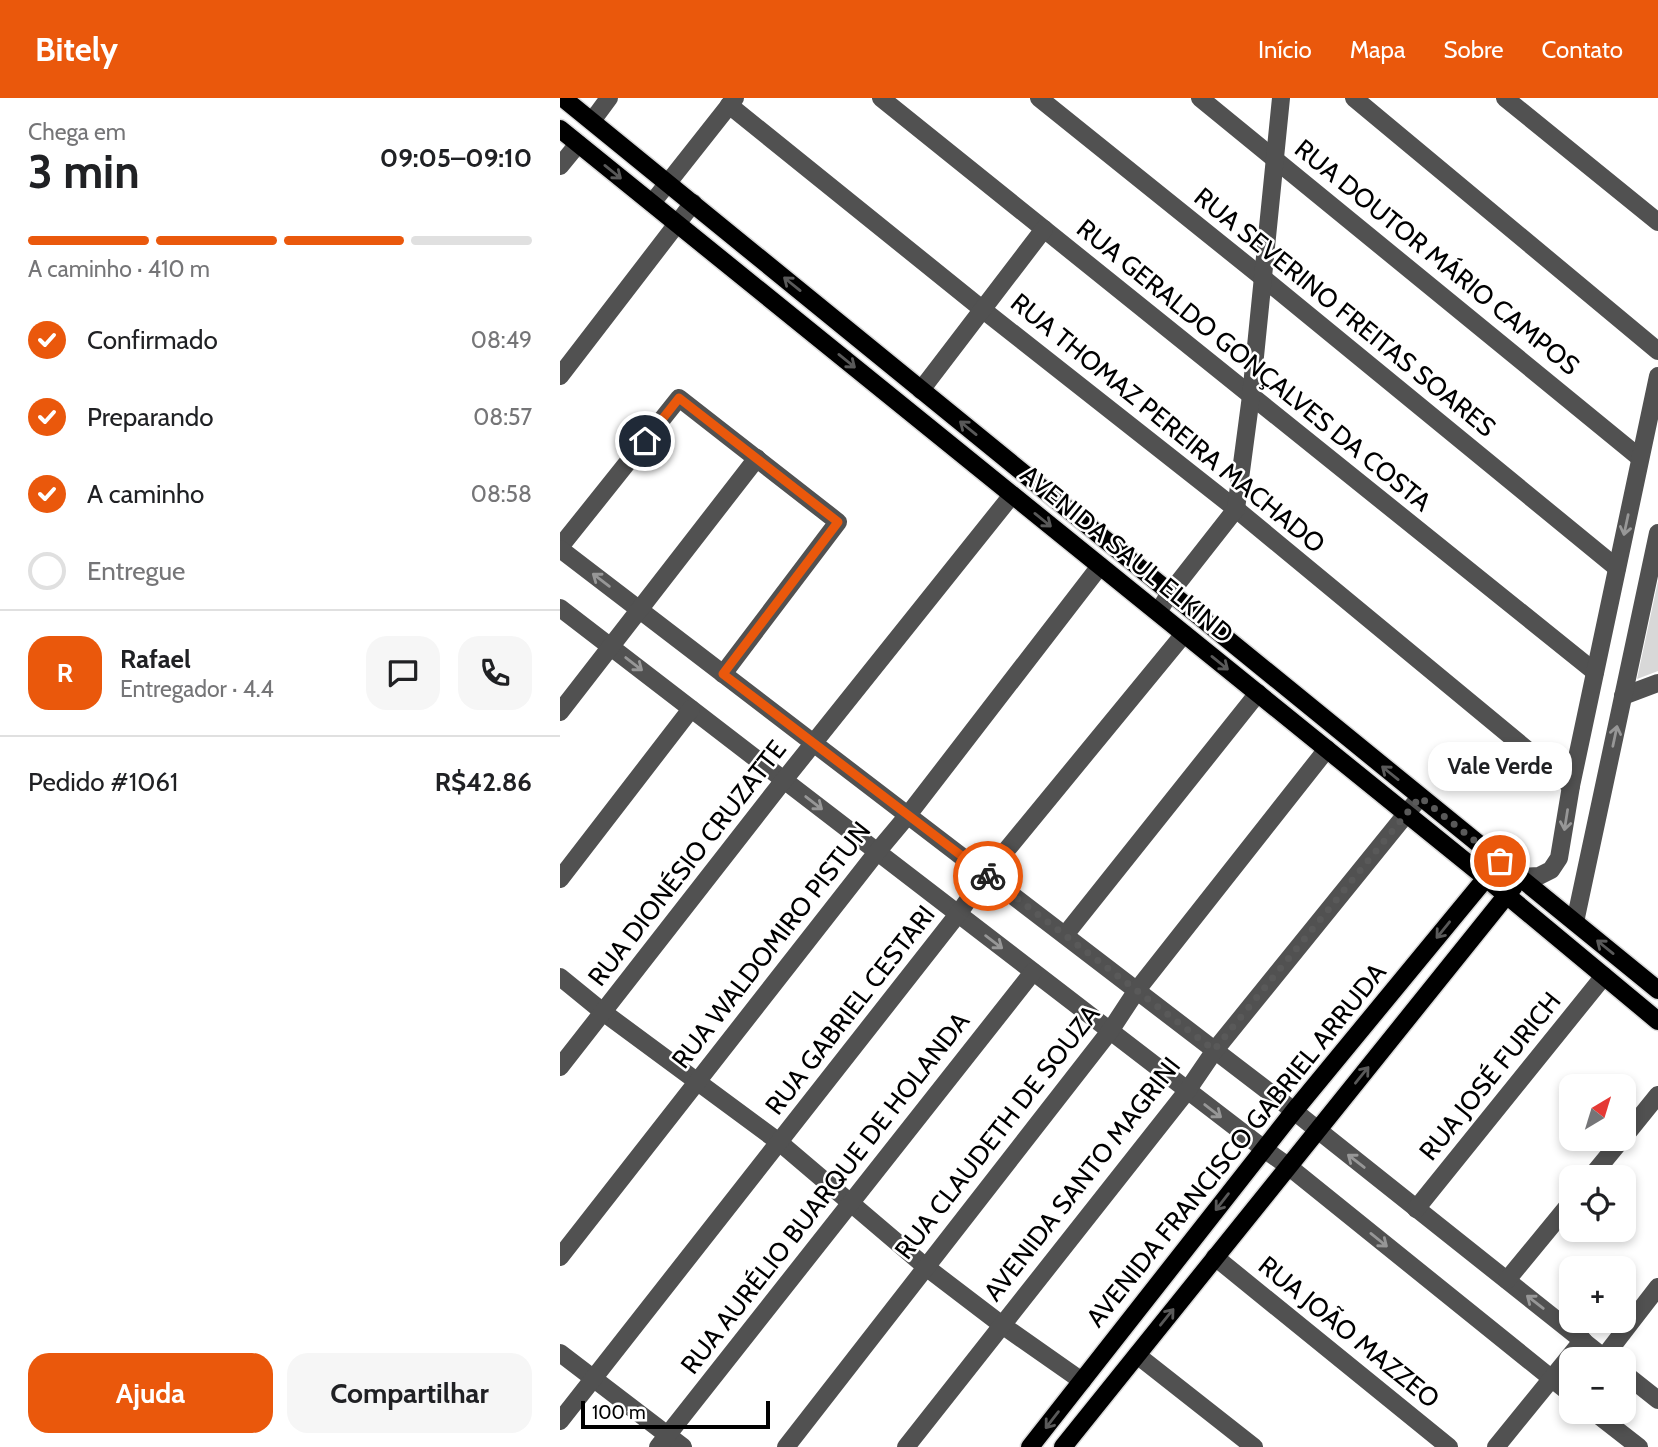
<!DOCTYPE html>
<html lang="pt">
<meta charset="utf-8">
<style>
body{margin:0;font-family:Cabin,sans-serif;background:#f6f6f6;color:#202124;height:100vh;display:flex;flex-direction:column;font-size:26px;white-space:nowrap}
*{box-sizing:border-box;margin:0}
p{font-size:23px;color:#757577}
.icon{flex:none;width:38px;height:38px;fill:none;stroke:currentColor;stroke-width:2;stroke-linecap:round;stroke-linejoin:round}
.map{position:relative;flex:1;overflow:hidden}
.side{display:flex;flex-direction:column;background:#fff;width:560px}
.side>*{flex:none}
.needle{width:46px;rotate:38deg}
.controls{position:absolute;left:999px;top:976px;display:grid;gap:14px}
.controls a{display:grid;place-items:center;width:77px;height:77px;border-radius:14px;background:#fff;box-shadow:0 4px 10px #0003;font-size:35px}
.scale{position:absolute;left:21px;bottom:18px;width:189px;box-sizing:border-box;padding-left:7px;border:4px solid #000;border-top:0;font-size:19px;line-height:24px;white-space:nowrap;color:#000;-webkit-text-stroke:5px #fff;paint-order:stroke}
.pin{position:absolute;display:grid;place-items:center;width:60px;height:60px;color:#fff;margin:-30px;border:4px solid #fff;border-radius:50%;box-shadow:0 2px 7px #0007}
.courier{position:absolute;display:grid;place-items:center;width:70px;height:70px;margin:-35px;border:5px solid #ea580c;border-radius:50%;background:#fff;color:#222;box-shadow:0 2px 9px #0007}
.bubble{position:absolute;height:49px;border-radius:21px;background:#fff;box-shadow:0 4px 10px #0003;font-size:23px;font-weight:700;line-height:49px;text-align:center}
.head em{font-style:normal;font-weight:700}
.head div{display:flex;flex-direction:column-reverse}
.head{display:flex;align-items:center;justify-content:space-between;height:119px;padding:0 28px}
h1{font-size:46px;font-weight:700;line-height:52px}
.bar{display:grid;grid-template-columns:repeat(4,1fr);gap:10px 7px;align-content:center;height:84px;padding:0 28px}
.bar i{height:9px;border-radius:5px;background:#e0e0e0}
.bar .selected{background:#ea580c}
.bar p{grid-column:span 4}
.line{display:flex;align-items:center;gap:18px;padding:0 28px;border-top:2px solid #e0e0e0}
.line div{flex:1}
.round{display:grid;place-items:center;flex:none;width:74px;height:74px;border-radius:21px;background:#f6f6f6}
ol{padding:0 28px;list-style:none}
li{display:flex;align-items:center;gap:21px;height:77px}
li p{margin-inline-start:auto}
li .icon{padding:7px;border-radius:50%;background:#ea580c;color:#fff;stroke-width:4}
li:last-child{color:#757577}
li i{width:38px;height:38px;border:4px solid #e0e0e0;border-radius:50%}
.action{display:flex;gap:14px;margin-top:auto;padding:14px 28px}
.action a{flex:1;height:80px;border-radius:21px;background:#ea580c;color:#fff;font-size:28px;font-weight:700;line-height:80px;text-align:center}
.action a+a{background:#f6f6f6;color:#202124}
header{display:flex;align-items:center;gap:42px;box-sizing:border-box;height:98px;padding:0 35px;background:#ea580c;color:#fff}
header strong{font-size:33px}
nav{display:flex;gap:38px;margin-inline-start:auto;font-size:24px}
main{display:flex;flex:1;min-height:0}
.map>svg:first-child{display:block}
.green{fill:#d8d8d8}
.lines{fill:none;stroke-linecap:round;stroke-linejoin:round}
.major-casing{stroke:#dbdbdb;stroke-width:21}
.minor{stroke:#515151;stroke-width:18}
.major{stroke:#000;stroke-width:18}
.oneway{stroke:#595959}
.oneway2{stroke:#979797}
.done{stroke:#595959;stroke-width:7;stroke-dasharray:0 12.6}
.route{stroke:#ea580c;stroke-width:9}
.labels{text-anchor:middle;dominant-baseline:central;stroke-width:5;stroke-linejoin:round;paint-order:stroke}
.street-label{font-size:26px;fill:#000;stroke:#fff}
</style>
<header>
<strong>Bitely</strong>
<nav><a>Início</a><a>Mapa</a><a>Sobre</a><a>Contato</a></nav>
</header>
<main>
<section class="side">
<div class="head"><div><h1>3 min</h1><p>Chega em</p></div><em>09:05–09:10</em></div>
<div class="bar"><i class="selected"></i><i class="selected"></i><i class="selected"></i><i></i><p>A caminho · 410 m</p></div>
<ol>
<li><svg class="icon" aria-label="check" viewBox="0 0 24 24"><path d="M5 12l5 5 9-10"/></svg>Confirmado<p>08:49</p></li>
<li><svg class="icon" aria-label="check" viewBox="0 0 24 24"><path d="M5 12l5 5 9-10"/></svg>Preparando<p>08:57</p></li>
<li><svg class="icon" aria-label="check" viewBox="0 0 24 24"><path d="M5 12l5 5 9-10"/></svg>A caminho<p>08:58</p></li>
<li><i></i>Entregue</li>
</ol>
<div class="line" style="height:126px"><b class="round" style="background:#ea580c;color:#fff">R</b><div><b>Rafael</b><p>Entregador · 4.4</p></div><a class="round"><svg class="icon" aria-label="chat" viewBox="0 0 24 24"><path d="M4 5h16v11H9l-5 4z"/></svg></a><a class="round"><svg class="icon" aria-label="phone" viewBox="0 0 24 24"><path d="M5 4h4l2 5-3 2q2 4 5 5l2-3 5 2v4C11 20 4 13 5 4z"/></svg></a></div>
<div class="line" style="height:91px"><div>Pedido #1061</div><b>R$42.86</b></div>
<div class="action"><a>Ajuda</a><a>Compartilhar</a></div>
</section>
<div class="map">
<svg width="1098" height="1349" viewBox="0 0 1098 1349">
<rect width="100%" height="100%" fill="#fff"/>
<polygon class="green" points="1098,483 1098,573 1077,581"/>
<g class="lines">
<g class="major-casing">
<g id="major">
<polyline points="3,0 1098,892"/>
<polyline points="0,31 926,780 1098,923"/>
<polyline points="470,1349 734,1013 926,780 935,779"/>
<polyline points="503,1349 954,788"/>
</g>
</g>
<g class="minor">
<polyline points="321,0 1035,574"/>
<polyline points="479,0 703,180 1057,470"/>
<polyline points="640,0 1080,360"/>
<polyline points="794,0 1098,253"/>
<polyline points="945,0 1098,124"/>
<polyline points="169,7 422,211 676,411 1011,688"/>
<polyline points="32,23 49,0"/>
<polyline points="0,68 18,46"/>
<polyline points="92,105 175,0"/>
<polyline points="0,278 133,105"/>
<polyline points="361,292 484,131"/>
<polyline points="0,449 119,300 278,424 163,576"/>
<polyline points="0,451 734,1013 1047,1262"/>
<polyline points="0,510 704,1051 728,1068 1012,1297"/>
<polyline points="598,514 610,495 676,411 691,298 721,0"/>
<polyline points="1063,598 1098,585"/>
<polyline points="0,614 197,360"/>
<polyline points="960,779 979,778 991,772 999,760 1011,688 1098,278"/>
<polyline points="0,781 131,611"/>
<polyline points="1015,824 1098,435"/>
<polyline points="505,837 698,595"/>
<polyline points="0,879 43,914 219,1044 366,1169 442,1227 522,1283"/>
<polyline points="0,969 224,682 452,397"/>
<polyline points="1064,1039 1098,997"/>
<polyline points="1030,1080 1062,1041"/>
<polyline points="856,1111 1044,878"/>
<polyline points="0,1159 317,754 348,717 540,468"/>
<polyline points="655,1159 889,1349"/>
<polyline points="947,1182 1012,1103"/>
<polyline points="0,1255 123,1349"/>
<polyline points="577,1257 694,1349"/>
<polyline points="1044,1259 1098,1189"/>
<polyline points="1064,1275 1098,1302"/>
<polyline points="1034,1314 1079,1349"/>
<polyline points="0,1323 398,816 426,777 624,536"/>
<polyline points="98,1349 473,874"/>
<polyline points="226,1349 550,933 577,892 767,651"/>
<polyline points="346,1349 627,993 655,952 860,699"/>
<polyline points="936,1349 1023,1242"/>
</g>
<use href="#major" class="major"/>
</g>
<defs><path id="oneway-shaft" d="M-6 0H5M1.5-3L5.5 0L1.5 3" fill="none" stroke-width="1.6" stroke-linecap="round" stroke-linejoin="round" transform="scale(1.75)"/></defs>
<g class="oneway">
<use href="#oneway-shaft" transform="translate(53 74) rotate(39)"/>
<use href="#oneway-shaft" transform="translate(232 186) rotate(-141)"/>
<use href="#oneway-shaft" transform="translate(287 263) rotate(39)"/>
<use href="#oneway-shaft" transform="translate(408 330) rotate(-141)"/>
<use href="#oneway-shaft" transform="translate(483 422) rotate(39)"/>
<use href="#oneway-shaft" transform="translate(660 565) rotate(39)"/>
<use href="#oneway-shaft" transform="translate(830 675) rotate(-141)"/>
<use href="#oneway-shaft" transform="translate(883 832) rotate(129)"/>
<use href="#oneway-shaft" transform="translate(1045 849) rotate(-141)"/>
<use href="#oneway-shaft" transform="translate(802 977) rotate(-51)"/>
<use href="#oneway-shaft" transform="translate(662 1104) rotate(128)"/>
<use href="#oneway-shaft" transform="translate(607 1219) rotate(-51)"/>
<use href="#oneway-shaft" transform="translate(492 1322) rotate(128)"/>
</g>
<g class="oneway2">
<use href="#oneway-shaft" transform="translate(1066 427) rotate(102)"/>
<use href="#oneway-shaft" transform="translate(41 482) rotate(-143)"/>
<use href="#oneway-shaft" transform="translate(74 566) rotate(38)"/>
<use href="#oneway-shaft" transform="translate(1055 638) rotate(-78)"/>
<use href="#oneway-shaft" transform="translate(254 705) rotate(38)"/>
<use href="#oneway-shaft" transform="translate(1006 722) rotate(99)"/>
<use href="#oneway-shaft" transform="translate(434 844) rotate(37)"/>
<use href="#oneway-shaft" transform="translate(653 1013) rotate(38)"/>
<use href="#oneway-shaft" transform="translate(796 1063) rotate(-142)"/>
<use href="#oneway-shaft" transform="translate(819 1142) rotate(39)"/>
<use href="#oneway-shaft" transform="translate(975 1204) rotate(-142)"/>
</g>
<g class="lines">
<polyline class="done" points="428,778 654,952 860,699 940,763"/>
<polyline class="route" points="85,343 119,300 278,424 163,576 428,778"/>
</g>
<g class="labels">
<g class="street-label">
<text transform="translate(877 159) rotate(39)">RUA DOUTOR MÁRIO CAMPOS</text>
<text transform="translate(785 214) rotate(39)">RUA SEVERINO FREITAS SOARES</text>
<text transform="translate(694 267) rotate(39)">RUA GERALDO GONÇALVES DA COSTA</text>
<text transform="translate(608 325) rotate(39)">RUA THOMAZ PEREIRA MACHADO</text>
<text transform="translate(567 456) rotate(39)">AVENIDA SAUL ELKIND</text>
<text transform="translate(127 765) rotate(-52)">RUA DIONÉSIO CRUZATTE</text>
<text transform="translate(211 847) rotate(-52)">RUA WALDOMIRO PISTUN</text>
<text transform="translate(290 912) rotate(-52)">RUA GABRIEL CESTARI</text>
<text transform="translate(930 978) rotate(-51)">RUA JOSÉ FURICH</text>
<text transform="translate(437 1034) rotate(-52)">RUA CLAUDETH DE SOUZA</text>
<text transform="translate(676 1047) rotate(-51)">AVENIDA FRANCISCO GABRIEL ARRUDA</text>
<text transform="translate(522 1081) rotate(-52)">AVENIDA SANTO MAGRINI</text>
<text transform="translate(265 1095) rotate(-52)">RUA AURÉLIO BUARQUE DE HOLANDA</text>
<text transform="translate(789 1234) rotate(39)">RUA JOÃO MAZZEO</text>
</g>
</g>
</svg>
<div class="controls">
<a><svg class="needle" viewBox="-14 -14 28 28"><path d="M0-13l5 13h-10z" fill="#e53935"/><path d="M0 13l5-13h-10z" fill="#757577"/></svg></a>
<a><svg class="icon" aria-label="locate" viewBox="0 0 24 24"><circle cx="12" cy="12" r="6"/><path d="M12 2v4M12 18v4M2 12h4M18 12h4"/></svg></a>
<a>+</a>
<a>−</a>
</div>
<div class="scale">100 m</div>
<div class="pin" style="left:940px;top:763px;background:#ea580c"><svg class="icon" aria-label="bag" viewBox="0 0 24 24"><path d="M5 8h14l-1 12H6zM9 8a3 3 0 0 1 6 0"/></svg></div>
<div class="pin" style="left:85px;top:343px;background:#1f2937"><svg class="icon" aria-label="home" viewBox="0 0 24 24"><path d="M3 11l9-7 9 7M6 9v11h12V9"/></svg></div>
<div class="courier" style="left:428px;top:778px"><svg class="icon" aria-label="bike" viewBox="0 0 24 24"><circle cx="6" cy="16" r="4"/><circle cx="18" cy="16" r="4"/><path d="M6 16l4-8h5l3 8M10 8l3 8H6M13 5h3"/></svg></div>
<div class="bubble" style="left:868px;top:644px;width:144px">Vale Verde</div>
</div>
</main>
